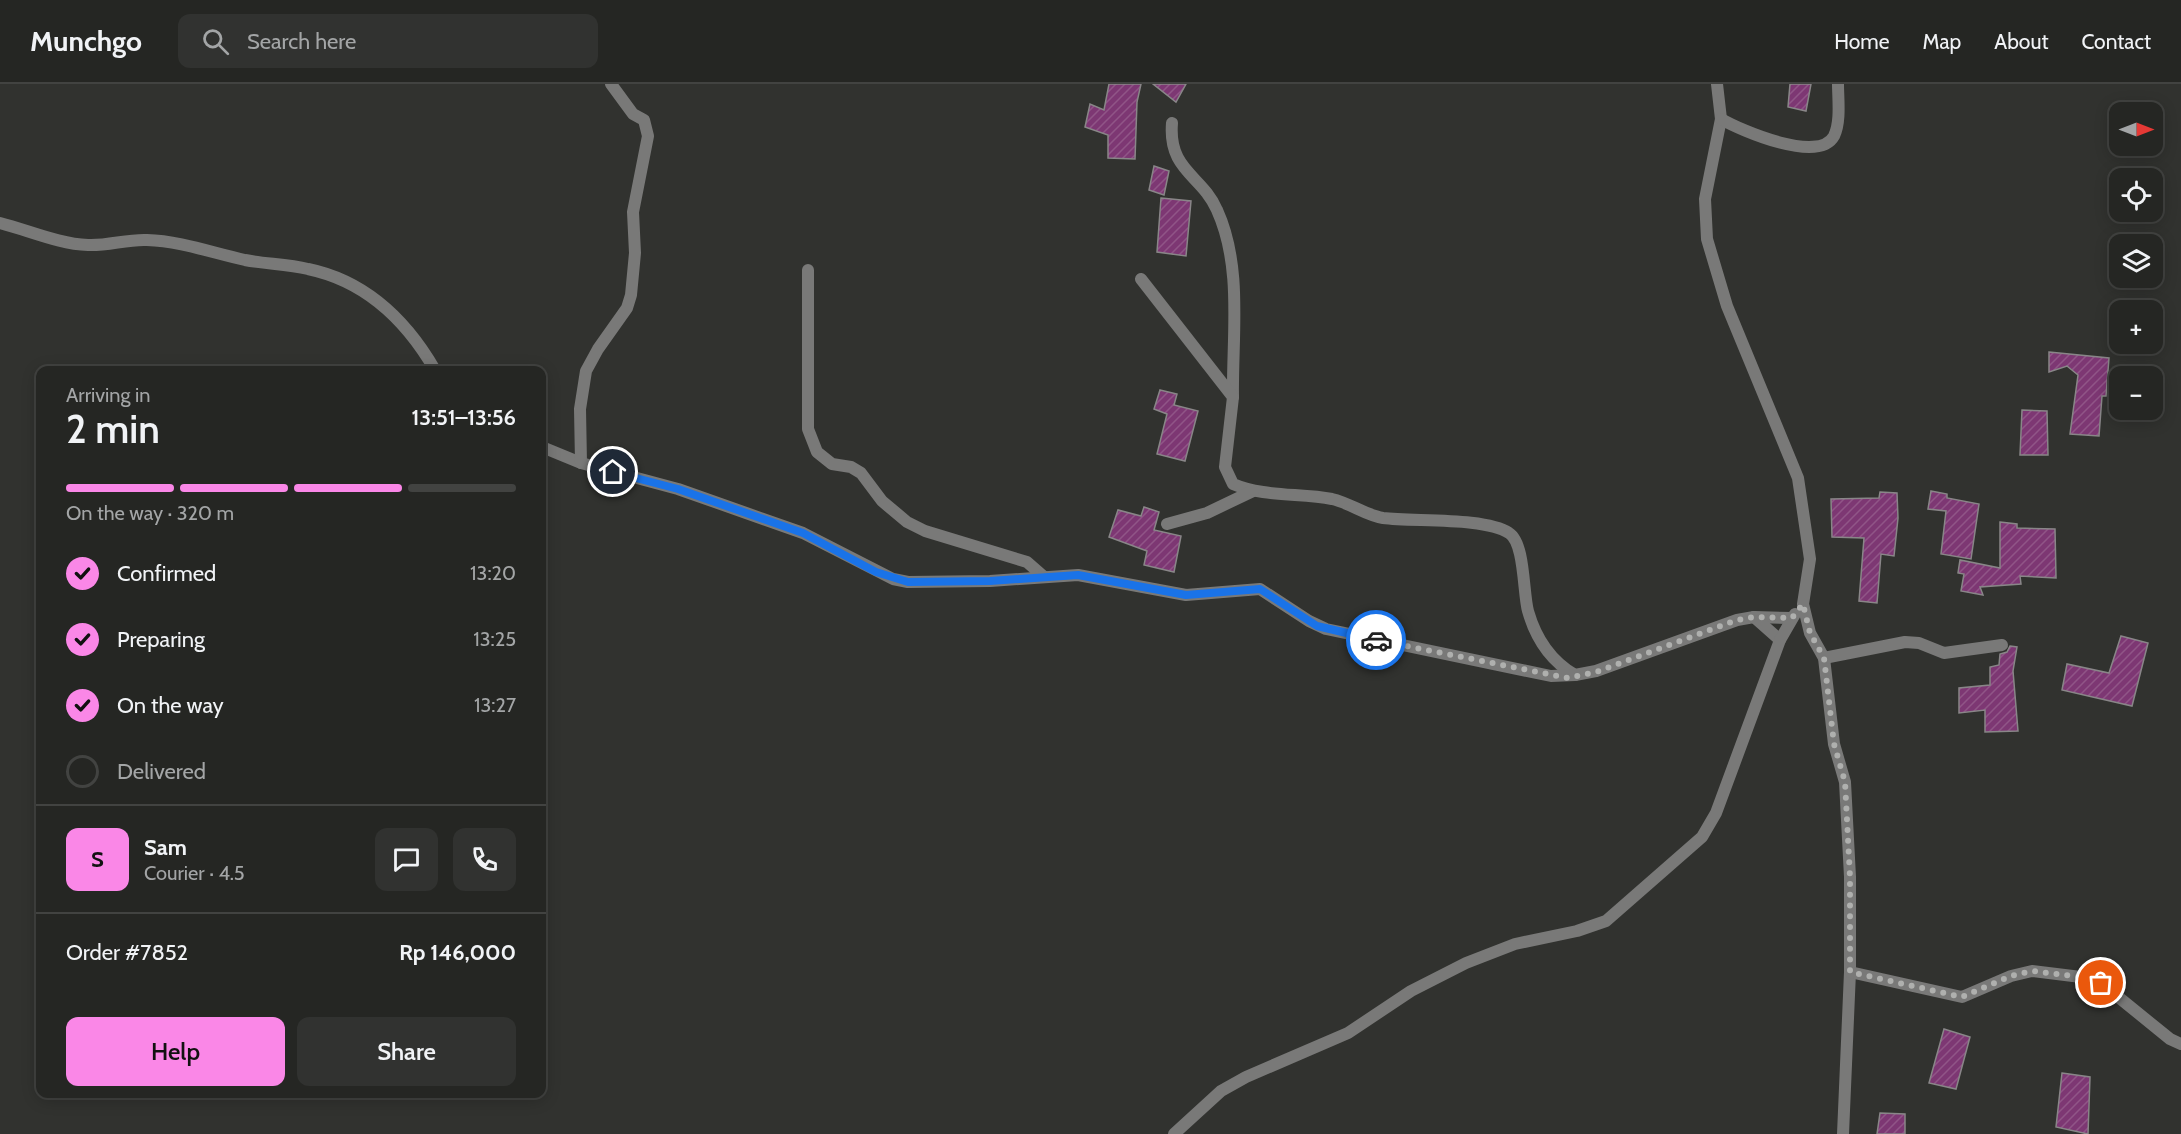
<!DOCTYPE html>
<meta charset="utf-8">
<style>
body{margin:0;font-family:Cabin,sans-serif;background:#313230;color:#f1f3f6;height:100vh;display:flex;flex-direction:column;font-size:22px;white-space:nowrap}
*{box-sizing:border-box;margin:0}
p{font-size:20px;color:#a3a5a6}
.icon{flex:none;width:33px;height:33px;fill:none;stroke:currentColor;stroke-width:2;stroke-linecap:round;stroke-linejoin:round}
.map{position:relative;flex:1;overflow:hidden}
.panel{position:absolute;left:36px;top:282px;width:510px;height:732px;display:flex;flex-direction:column;background:#252623;border-radius:12px;box-shadow:0 3px 15px #0003,0 0 0 2px #424341}
.panel>*{flex:none}
.needle{width:39px;rotate:90deg}
.fabs{position:absolute;left:2109px;top:18px;display:grid;gap:12px}
.fabs a{display:grid;place-items:center;width:54px;height:54px;border-radius:12px;background:#252623;box-shadow:0 3px 15px #0003,0 0 0 2px #424341;font-size:30px}
.pin{position:absolute;display:grid;place-items:center;width:51px;height:51px;color:#fff;margin:-26px;border:3px solid #fff;border-radius:50%;box-shadow:0 2px 6px #0007}
.courier{position:absolute;display:grid;place-items:center;width:60px;height:60px;margin:-30px;border:4px solid #1a73e8;border-radius:50%;background:#fff;color:#222;box-shadow:0 2px 8px #0007}
.head em{font-style:normal;font-weight:600}
.head div{display:flex;flex-direction:column-reverse}
.head{display:flex;align-items:center;justify-content:space-between;height:102px;padding:0 30px}
h1{font-size:39px;font-weight:600;line-height:45px}
.bar{display:grid;grid-template-columns:repeat(4,1fr);gap:9px 6px;align-content:center;height:72px;padding:0 30px}
.bar i{height:8px;border-radius:4px;background:#424341}
.bar .selected{background:#fa87e7}
.bar p{grid-column:span 4}
.line{display:flex;align-items:center;gap:15px;padding:0 30px;border-top:2px solid #424341}
.line div{flex:1}
.round{display:grid;place-items:center;flex:none;width:63px;height:63px;border-radius:12px;background:#313230}
ol{padding:0 30px;list-style:none}
li{display:flex;align-items:center;gap:18px;height:66px}
li p{margin-inline-start:auto}
li .icon{padding:6px;border-radius:50%;background:#fa87e7;color:#111;stroke-width:4}
li:last-child{color:#a3a5a6}
li i{width:33px;height:33px;border:3px solid #424341;border-radius:50%}
.primary-button{display:flex;gap:12px;margin-top:auto;padding:12px 30px}
.primary-button a{flex:1;height:69px;border-radius:12px;background:#fa87e7;color:#111;font-size:24px;font-weight:600;line-height:69px;text-align:center}
.primary-button a+a{background:#313230;color:#f1f3f6}
header{display:flex;align-items:center;gap:36px;box-sizing:border-box;height:84px;padding:0 30px;background:#252623;border-bottom:2px solid #424341}
header strong{font-size:28px}
nav{display:flex;gap:33px;margin-inline-start:auto;font-size:21px}
.search{width:420px;height:54px;background:#313230;display:flex;align-items:center;gap:15px;box-sizing:border-box;padding:0 21px;border-radius:12px;color:#a3a5a6;font-size:22px}
.map>svg:first-child{display:block}
.building{fill:url(#building-hatch);stroke:#898688;stroke-width:1.5}
.lines{fill:none;stroke-linecap:round;stroke-linejoin:round}
.minor{stroke:#797978;stroke-width:12}
.done{stroke:#afb0ae;stroke-width:6;stroke-dasharray:0 10.8}
.route{stroke:#1a73e8;stroke-width:8}
</style>
<header>
<strong>Munchgo</strong>
<div class="search"><svg class="icon" aria-label="search" viewBox="0 0 24 24"><circle cx="10" cy="10" r="6"/><path d="M15 15l6 6"/></svg>Search here</div>
<nav><a>Home</a><a>Map</a><a>About</a><a>Contact</a></nav>
</header>
<div class="map">
<svg width="2181" height="1050" viewBox="0 0 2181 1050">
<defs>
<pattern id="building-hatch" width="6" height="6" patternUnits="userSpaceOnUse" patternTransform="scale(1.5)"><rect width="6" height="6" fill="#7d3773"/><path d="M-1 1l2-2M0 6l6-6M5 7l2-2" fill="none" stroke="#905587"/></pattern>
</defs>
<rect width="100%" height="100%" fill="#31322f"/>
<g class="building">
<polygon points="1109,0 1141,0 1137,18 1135,75 1108,74 1108,51 1085,43 1090,20 1104,26"/>
<polygon points="1153,0 1186,0 1176,18"/>
<polygon points="1790,0 1811,0 1806,27 1788,23"/>
<polygon points="1154,82 1169,87 1164,111 1149,106"/>
<polygon points="1161,114 1191,117 1186,172 1157,168"/>
<polygon points="2049,268 2109,274 2106,312 2102,312 2099,352 2070,350 2078,291 2067,282 2049,288"/>
<polygon points="1160,306 1177,310 1174,321 1198,327 1185,377 1157,370 1167,330 1154,325"/>
<polygon points="2022,326 2047,327 2048,371 2020,371"/>
<polygon points="1931,407 1947,410 1947,414 1979,420 1971,475 1941,470 1946,427 1928,425"/>
<polygon points="1880,408 1897,409 1898,434 1894,472 1881,470 1877,519 1859,517 1864,454 1832,453 1831,415 1879,414"/>
<polygon points="1144,423 1159,428 1154,446 1181,452 1174,488 1144,481 1147,467 1109,453 1118,426 1141,432"/>
<polygon points="2000,438 2017,440 2017,444 2055,445 2056,494 2020,492 2021,500 1980,503 1983,511 1961,507 1964,490 1958,489 1960,476 2000,484"/>
<polygon points="2121,552 2148,559 2132,622 2062,606 2067,580 2109,589"/>
<polygon points="2010,562 2017,563 2013,587 2018,647 1985,648 1985,626 1959,629 1959,604 1990,601 1990,583 1999,581 2000,570 2007,568"/>
<polygon points="1944,945 1970,953 1956,1005 1929,999"/>
<polygon points="2062,989 2090,993 2088,1050 2056,1043"/>
<polygon points="1880,1029 1905,1030 1905,1050 1877,1050"/>
</g>
<g class="lines">
<g class="minor">
<polyline points="1717,0 1721,35 1705,115 1707,155 1727,222 1798,394 1810,475 1803,520 1810,549 1824,574 1834,660 1845,698 1850,793 1850,888 1843,1050"/>
<path d="M1721 35C1742 47 1819 80 1834 52 1841 38 1838 15 1838 0"/>
<path d="M1172 39C1168 87 1202 91 1217 126 1243 183 1232 252 1233 313"/>
<path d="M0 139C28 146 59 160 88 161 108 162 127 155 147 156 180 157 213 169 245 176 266 180 287 180 308 185 366 197 406 236 435 286"/>
<polyline points="808,186 808,345 817,368 832,380 851,383 861,389 882,417 907,438 925,447 1027,478 1043,492"/>
<path d="M1141 195 1233 313 1225 383 1233 400C1263 413 1300 409 1332 415 1350 419 1365 431 1383 434 1414 438 1485 433 1509 449 1525 459 1523 509 1528 527 1536 555 1551 577 1575 591L1596 587 1737 536 1754 533 1792 534"/>
<polyline points="542,363 581,379 678,405 803,449 893,495 908,498 990,497 1078,491 1186,511 1260,505 1309,537 1326,545 1551,592 1575,591"/>
<polyline points="581,379 580,325 586,287 598,265 627,224 631,211 635,169 633,128 648,52 644,36 633,30 611,0"/>
<polyline points="1167,440 1207,429 1253,407"/>
<polyline points="1754,533 1780,556"/>
<polyline points="1824,574 1905,558 1919,559 1944,569 2002,561"/>
<polyline points="1850,888 1962,913 2011,892 2032,887 2089,894 2101,899 2170,955 2181,960"/>
<polyline points="1174,1050 1221,1007 1246,993 1348,949 1411,907 1466,879 1515,860 1577,847 1606,837 1702,753 1716,729 1780,556 1795,530"/>
</g>
</g>
<g class="lines">
<polyline class="done" points="1376,556 1568,594 1596,588 1737,536 1754,533 1792,534 1803,520 1810,549 1824,574 1834,660 1845,698 1850,793 1850,888 1962,913 2011,892 2032,887 2089,894 2101,899"/>
<polyline class="route" points="613,388 678,405 803,449 876,488 908,498 990,497 1078,491 1186,511 1260,505 1317,542 1376,556"/>
</g>
</svg>
<div class="fabs">
<a><svg class="needle" viewBox="-14 -14 28 28"><path d="M0-13l5 13h-10z" fill="#e53935"/><path d="M0 13l5-13h-10z" fill="#a3a5a6"/></svg></a>
<a><svg class="icon" aria-label="locate" viewBox="0 0 24 24"><circle cx="12" cy="12" r="6"/><path d="M12 2v4M12 18v4M2 12h4M18 12h4"/></svg></a>
<a><svg class="icon" aria-label="layers" viewBox="0 0 24 24"><path d="M12 4l9 5-9 5-9-5zM3 14l9 5 9-5"/></svg></a>
<a>+</a>
<a>−</a>
</div>
<div class="pin" style="left:2101px;top:899px;background:#ea580c"><svg class="icon" aria-label="bag" viewBox="0 0 24 24"><path d="M5 8h14l-1 12H6zM9 8a3 3 0 0 1 6 0"/></svg></div>
<div class="pin" style="left:613px;top:388px;background:#1f2937"><svg class="icon" aria-label="home" viewBox="0 0 24 24"><path d="M3 11l9-7 9 7M6 9v11h12V9"/></svg></div>
<div class="courier" style="left:1376px;top:556px"><svg class="icon" aria-label="car" viewBox="0 0 24 24"><path d="M5 17H2v-5l4-1 3-4h7l3 4 3 1v5h-3M9 17h6M6 11h13"/><circle cx="7" cy="17" r="2"/><circle cx="17" cy="17" r="2"/></svg></div>
<section class="panel">
<div class="head"><div><h1>2 min</h1><p>Arriving in</p></div><em>13:51–13:56</em></div>
<div class="bar"><i class="selected"></i><i class="selected"></i><i class="selected"></i><i></i><p>On the way · 320 m</p></div>
<ol>
<li><svg class="icon" aria-label="check" viewBox="0 0 24 24"><path d="M5 12l5 5 9-10"/></svg>Confirmed<p>13:20</p></li>
<li><svg class="icon" aria-label="check" viewBox="0 0 24 24"><path d="M5 12l5 5 9-10"/></svg>Preparing<p>13:25</p></li>
<li><svg class="icon" aria-label="check" viewBox="0 0 24 24"><path d="M5 12l5 5 9-10"/></svg>On the way<p>13:27</p></li>
<li><i></i>Delivered</li>
</ol>
<div class="line" style="height:108px"><b class="round" style="background:#fa87e7;color:#111">S</b><div><b>Sam</b><p>Courier · 4.5</p></div><a class="round"><svg class="icon" aria-label="chat" viewBox="0 0 24 24"><path d="M4 5h16v11H9l-5 4z"/></svg></a><a class="round"><svg class="icon" aria-label="phone" viewBox="0 0 24 24"><path d="M5 4h4l2 5-3 2q2 4 5 5l2-3 5 2v4C11 20 4 13 5 4z"/></svg></a></div>
<div class="line" style="height:78px"><div>Order #7852</div><b>Rp 146,000</b></div>
<div class="primary-button"><a>Help</a><a>Share</a></div>
</section>
</div>
